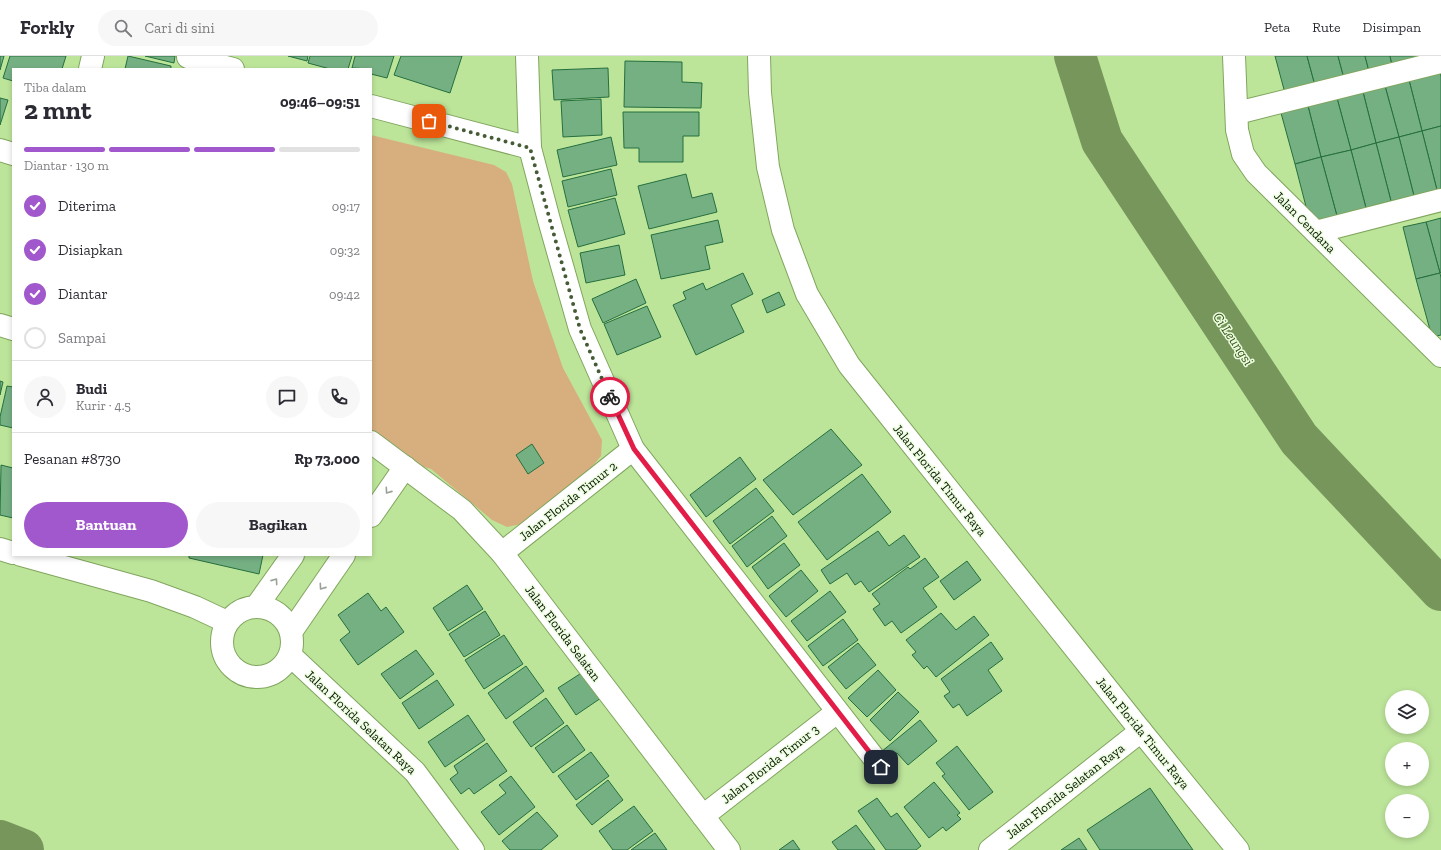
<!DOCTYPE html>
<html lang="id">
<meta charset="utf-8">
<style>
body{margin:0;font-family:"Zilla Slab",serif;background:#f7f7f7;color:#2b2b33;height:100vh;display:flex;flex-direction:column;font-size:15px;white-space:nowrap}
*{box-sizing:border-box;margin:0}
p{font-size:13px;color:#7c7c81}
.icon{flex:none;width:22px;height:22px;fill:none;stroke:currentColor;stroke-width:2;stroke-linecap:round;stroke-linejoin:round}
.map{position:relative;flex:1;overflow:hidden}
.details{position:absolute;left:12px;top:12px;width:360px;height:488px;display:flex;flex-direction:column;background:#fff;border-radius:0px;box-shadow:0 2px 6px #0003}
.details>*{flex:none}
.controls{position:absolute;left:1385px;top:634px;display:grid;gap:8px}
.controls a{display:grid;place-items:center;width:44px;height:44px;border-radius:50%;background:#fff;box-shadow:0 2px 6px #0003;font-size:20px}
.pin{position:absolute;display:grid;place-items:center;width:34px;height:34px;color:#fff;margin:-17px;border-radius:8px;box-shadow:0 2px 6px #0006}
.courier{position:absolute;display:grid;place-items:center;width:40px;height:40px;margin:-20px;border:3px solid #e11d48;border-radius:50%;background:#fff;color:#222;box-shadow:0 1px 5px #0007}
.head em{font-style:normal;font-weight:700}
.head div{display:flex;flex-direction:column-reverse}
.head{display:flex;align-items:center;justify-content:space-between;height:68px;padding:0 12px}
h1{font-size:26px;font-weight:700;line-height:30px}
.bar{display:grid;grid-template-columns:repeat(4,1fr);gap:6px 4px;align-content:center;height:48px;padding:0 12px}
.bar i{height:5px;border-radius:3px;background:#e1e1e2}
.bar .current{background:#a158cc}
.bar p{grid-column:span 4}
.line{display:flex;align-items:center;gap:10px;padding:0 12px;border-top:1px solid #e1e1e2}
.line div{flex:1}
.round{display:grid;place-items:center;flex:none;width:42px;height:42px;border-radius:21px;background:#f7f7f7}
ol{padding:0 12px;list-style:none}
li{display:flex;align-items:center;gap:12px;height:44px}
li p{margin-inline-start:auto}
li .icon{padding:4px;border-radius:50%;background:#a158cc;color:#fff;stroke-width:4}
li:last-child{color:#7c7c81}
li i{width:22px;height:22px;border:2px solid #e1e1e2;border-radius:50%}
.action{display:flex;gap:8px;margin-top:auto;padding:8px 12px}
.action a{flex:1;height:46px;border-radius:24px;background:#a158cc;color:#fff;font-size:16px;font-weight:700;line-height:46px;text-align:center}
.action a+a{background:#f7f7f7;color:#2b2b33}
header{display:flex;align-items:center;gap:24px;box-sizing:border-box;height:56px;padding:0 20px;background:#fff;border-bottom:1px solid #e1e1e2}
header strong{font-size:19px}
nav{display:flex;gap:22px;margin-inline-start:auto;font-size:14px}
.search{width:280px;height:36px;background:#f7f7f7;display:flex;align-items:center;gap:10px;box-sizing:border-box;padding:0 14px;border-radius:22px;color:#7c7c81;font-size:15px}
.map>svg:first-child{display:block}
.green{fill:#d7af7f}
.lines{fill:none;stroke-linecap:round;stroke-linejoin:round}
.river{stroke:#77965b;stroke-width:42}
.building{fill:#75b083;stroke:#256f3e}
.minor-casing{stroke:#80a65e;stroke-width:24}
.minor{stroke:#fff;stroke-width:22}
.oneway{stroke:#9ba199}
.done{stroke:#465c36;stroke-width:4;stroke-dasharray:0 7.2}
.route{stroke:#e11d48;stroke-width:5}
.labels{text-anchor:middle;dominant-baseline:central;stroke-width:3;stroke-linejoin:round;paint-order:stroke}
.street-label{font-size:13px;fill:#061300;stroke:#edfee0}
.water-label{font-size:14px;font-style:italic;fill:#385617;stroke:#edfee0}
</style>
<header>
<strong>Forkly</strong>
<div class="search"><svg class="icon" aria-label="search" viewBox="0 0 24 24"><circle cx="10" cy="10" r="6"/><path d="M15 15l6 6"/></svg>Cari di sini</div>
<nav><a>Peta</a><a>Rute</a><a>Disimpan</a></nav>
</header>
<div class="map">
<svg width="1441" height="794" viewBox="0 0 1441 794">
<rect width="100%" height="100%" fill="#bde59a"/>
<polygon class="green" points="371,79 494,109 506,116 512,128 533,225 563,312 602,384 601,400 591,412 522,468 507,471 492,464 431,413 375,398 371,394"/>
<g class="lines">
<g class="river">
<polyline points="1075,0 1102,85 1299,383 1441,534"/>
<polyline points="0,785 23,794"/>
</g>
</g>
<g class="building">
<polygon points="0,0 4,0 0,14"/>
<polygon points="10,0 66,0 62,13 13,13 13,25 3,22"/>
<polygon points="128,0 171,10 171,13 125,13"/>
<polygon points="145,0 175,0 174,7"/>
<polygon points="288,0 308,0 307,5"/>
<polygon points="310,0 352,0 348,13 330,13 308,7"/>
<polygon points="355,0 394,0 387,22 371,18 371,13 352,12"/>
<polygon points="401,0 462,0 450,37 394,19"/>
<polygon points="1275,0 1307,0 1316,33 1286,41"/>
<polygon points="1307,0 1338,0 1345,26 1316,33"/>
<polygon points="1338,0 1365,0 1370,19 1345,26"/>
<polygon points="1365,0 1390,0 1393,13 1370,19"/>
<polygon points="1390,0 1418,0 1419,6 1393,13"/>
<polygon points="625,5 682,6 682,26 702,27 701,52 624,51"/>
<polygon points="608,12 609,41 554,44 552,14"/>
<polygon points="1440,16 1441,21 1441,70 1422,75 1409,24"/>
<polygon points="1409,24 1422,75 1399,81 1385,30"/>
<polygon points="1385,30 1399,81 1376,87 1363,36"/>
<polygon points="1363,36 1376,87 1351,94 1337,42"/>
<polygon points="0,42 8,44 0,69"/>
<polygon points="1337,42 1351,94 1321,101 1308,50"/>
<polygon points="601,43 602,79 563,81 561,45"/>
<polygon points="1308,50 1321,101 1295,108 1281,57"/>
<polygon points="623,56 699,56 699,80 683,80 683,106 639,106 639,92 624,92"/>
<polygon points="1441,70 1441,133 1437,134 1422,75"/>
<polygon points="1422,75 1437,134 1414,140 1399,81"/>
<polygon points="611,81 617,109 563,121 557,94"/>
<polygon points="1399,81 1414,140 1391,145 1376,87"/>
<polygon points="1376,87 1391,145 1366,152 1351,94"/>
<polygon points="1351,94 1366,152 1337,160 1321,101"/>
<polygon points="1321,101 1337,160 1310,166 1295,108"/>
<polygon points="611,113 617,139 568,151 562,125"/>
<polygon points="686,118 692,142 712,137 717,156 649,173 638,130"/>
<polygon points="615,142 625,178 578,191 568,154"/>
<polygon points="1441,162 1441,216 1440,217 1426,166"/>
<polygon points="718,164 723,186 705,190 710,213 661,223 651,179"/>
<polygon points="1426,166 1440,217 1416,223 1403,171"/>
<polygon points="619,189 625,219 586,227 580,197"/>
<polygon points="743,217 753,238 731,249 744,276 696,299 673,249 686,243 683,236 703,227 706,234"/>
<polygon points="1440,217 1441,222 1441,279 1432,281 1416,223"/>
<polygon points="636,223 646,247 603,267 592,243"/>
<polygon points="779,236 785,249 767,257 762,244"/>
<polygon points="647,250 661,281 617,299 604,268"/>
<polygon points="0,325 3,326 0,339"/>
<polygon points="7,330 13,331 13,372 0,369 0,361"/>
<polygon points="831,373 862,409 793,459 763,424"/>
<polygon points="532,388 544,407 528,418 516,399"/>
<polygon points="740,401 756,423 706,461 690,439"/>
<polygon points="1,409 13,412 13,462 0,459"/>
<polygon points="862,418 891,456 827,504 798,466"/>
<polygon points="756,432 774,455 730,488 713,465"/>
<polygon points="772,460 787,480 747,511 732,490"/>
<polygon points="878,475 889,490 904,479 920,501 869,536 861,525 855,529 847,517 830,528 821,514"/>
<polygon points="784,487 800,509 768,533 752,511"/>
<polygon points="189,499 263,499 259,518 189,502"/>
<polygon points="925,502 939,521 923,532 937,551 901,577 892,565 885,570 873,553 880,548 872,538 908,511 910,513"/>
<polygon points="967,505 981,524 954,544 940,525"/>
<polygon points="801,514 818,535 786,561 769,540"/>
<polygon points="467,529 483,553 448,575 433,552"/>
<polygon points="830,535 846,556 807,585 791,565"/>
<polygon points="368,537 381,555 386,551 404,576 358,609 340,584 350,576 338,559"/>
<polygon points="485,555 500,579 464,601 449,578"/>
<polygon points="941,557 956,574 974,560 989,579 936,621 927,610 924,613 912,599 916,596 906,584"/>
<polygon points="843,563 858,584 823,610 808,590"/>
<polygon points="504,579 523,608 484,633 465,604"/>
<polygon points="991,586 1003,603 988,614 1002,635 967,660 959,648 953,652 944,640 950,636 941,623"/>
<polygon points="858,587 876,609 846,633 828,611"/>
<polygon points="416,594 434,618 400,643 381,618"/>
<polygon points="526,610 544,635 506,663 488,637"/>
<polygon points="878,614 896,634 867,661 848,642"/>
<polygon points="583,616 601,642 576,659 558,632"/>
<polygon points="437,624 454,649 419,673 402,647"/>
<polygon points="898,636 919,656 890,685 870,664"/>
<polygon points="546,642 564,667 531,691 513,666"/>
<polygon points="468,659 485,684 445,711 428,686"/>
<polygon points="920,664 937,685 908,709 897,697 888,704 881,696"/>
<polygon points="567,669 585,694 553,717 535,692"/>
<polygon points="487,687 507,715 474,738 469,732 461,738 450,723 458,717 454,710"/>
<polygon points="957,690 993,736 969,754 942,720 945,718 936,707"/>
<polygon points="591,696 609,720 576,744 558,720"/>
<polygon points="511,720 535,751 499,779 481,756 506,737 499,729"/>
<polygon points="608,724 623,744 592,769 576,749"/>
<polygon points="934,726 960,757 957,759 961,763 946,775 943,771 929,782 904,751"/>
<polygon points="1150,732 1193,794 1100,794 1087,774"/>
<polygon points="877,742 891,761 897,757 921,790 916,794 886,794 858,755"/>
<polygon points="634,750 653,775 627,794 613,794 599,775"/>
<polygon points="537,756 558,780 541,794 510,794 502,785"/>
<polygon points="856,769 875,794 838,794 832,786"/>
<polygon points="655,777 667,794 631,794"/>
<polygon points="1079,782 1087,794 1061,794"/>
<polygon points="793,784 800,794 779,794"/>
</g>
<g class="lines">
<g class="minor-casing">
<g id="minor">
<polyline points="527,0 530,92 549,164 580,273 633,393 881,711"/>
<polyline points="759,0 760,37 768,111 783,174 807,238 849,309 1141,675 1238,794"/>
<polyline points="1234,0 1237,74 1243,98 1256,117 1441,300"/>
<polyline points="188,1 233,13"/>
<polyline points="90,13 93,0"/>
<polyline points="371,50 530,92"/>
<polyline points="1237,57 1441,6"/>
<polyline points="0,94 13,98"/>
<polyline points="1316,176 1441,144"/>
<polyline points="0,269 13,273"/>
<polyline points="371,386 462,454 502,497 729,794"/>
<polyline points="371,460 405,411"/>
<polyline points="0,493 13,497"/>
<polyline points="502,497 633,393"/>
<polyline points="21,499 151,535 195,551 227,566"/>
<polyline points="256,551 293,499"/>
<circle cx="257" cy="586" r="35"/>
<polyline points="291,576 344,499"/>
<polyline points="290,599 415,716 473,794"/>
<polyline points="703,760 837,656"/>
<polyline points="990,794 1141,675"/>
</g>
</g>
<use href="#minor" class="minor"/>
</g>
<defs><path id="oneway-chevron" d="M-2-3.5L2.5 0L-2 3.5" fill="none" stroke-width="1.6" stroke-linecap="round" stroke-linejoin="round"/></defs>
<g class="oneway">
<use href="#oneway-chevron" transform="translate(388 435) rotate(125)"/>
<use href="#oneway-chevron" transform="translate(275 525) rotate(-55)"/>
<use href="#oneway-chevron" transform="translate(322 531) rotate(125)"/>
</g>
<g class="lines">
<polyline class="done" points="429,65 530,92 580,273 610,341"/>
<polyline class="route" points="610,341 634,393 881,711"/>
</g>
<g class="labels">
<g class="street-label">
<text transform="translate(1305 166) rotate(45)">Jalan Cendana</text>
<text transform="translate(940 424) rotate(51)">Jalan Florida Timur Raya</text>
<text transform="translate(568 445) rotate(-38)">Jalan Florida Timur 2</text>
<text transform="translate(563 577) rotate(53)">Jalan Florida Selatan</text>
<text transform="translate(361 666) rotate(43)">Jalan Florida Selatan Raya</text>
<text transform="translate(1143 677) rotate(51)">Jalan Florida Timur Raya</text>
<text transform="translate(770 708) rotate(-38)">Jalan Florida Timur 3</text>
<text transform="translate(1065 735) rotate(-38)">Jalan Florida Selatan Raya</text>
</g>
<g class="water-label">
<text transform="translate(1233 283) rotate(56)">Ci Leungsi</text>
</g>
</g>
</svg>
<div class="controls">
<a><svg class="icon" aria-label="layers" viewBox="0 0 24 24"><path d="M12 4l9 5-9 5-9-5zM3 14l9 5 9-5"/></svg></a>
<a>+</a>
<a>−</a>
</div>
<div class="pin" style="left:429px;top:65px;background:#ea580c"><svg class="icon" aria-label="bag" viewBox="0 0 24 24"><path d="M5 8h14l-1 12H6zM9 8a3 3 0 0 1 6 0"/></svg></div>
<div class="pin" style="left:881px;top:711px;background:#1f2937"><svg class="icon" aria-label="home" viewBox="0 0 24 24"><path d="M3 11l9-7 9 7M6 9v11h12V9"/></svg></div>
<div class="courier" style="left:610px;top:341px"><svg class="icon" aria-label="bike" viewBox="0 0 24 24"><circle cx="6" cy="16" r="4"/><circle cx="18" cy="16" r="4"/><path d="M6 16l4-8h5l3 8M10 8l3 8H6M13 5h3"/></svg></div>
<section class="details">
<div class="head"><div><h1>2 mnt</h1><p>Tiba dalam</p></div><em>09:46–09:51</em></div>
<div class="bar"><i class="current"></i><i class="current"></i><i class="current"></i><i></i><p>Diantar · 130 m</p></div>
<ol>
<li><svg class="icon" aria-label="check" viewBox="0 0 24 24"><path d="M5 12l5 5 9-10"/></svg>Diterima<p>09:17</p></li>
<li><svg class="icon" aria-label="check" viewBox="0 0 24 24"><path d="M5 12l5 5 9-10"/></svg>Disiapkan<p>09:32</p></li>
<li><svg class="icon" aria-label="check" viewBox="0 0 24 24"><path d="M5 12l5 5 9-10"/></svg>Diantar<p>09:42</p></li>
<li><i></i>Sampai</li>
</ol>
<div class="line" style="height:72px"><a class="round"><svg class="icon" aria-label="person" viewBox="0 0 24 24"><circle cx="12" cy="8" r="4"/><path d="M4 21q1-7 8-7t8 7"/></svg></a><div><b>Budi</b><p>Kurir · 4.5</p></div><a class="round"><svg class="icon" aria-label="chat" viewBox="0 0 24 24"><path d="M4 5h16v11H9l-5 4z"/></svg></a><a class="round"><svg class="icon" aria-label="phone" viewBox="0 0 24 24"><path d="M5 4h4l2 5-3 2q2 4 5 5l2-3 5 2v4C11 20 4 13 5 4z"/></svg></a></div>
<div class="line" style="height:52px"><div>Pesanan #8730</div><b>Rp 73,000</b></div>
<div class="action"><a>Bantuan</a><a>Bagikan</a></div>
</section>
</div>
